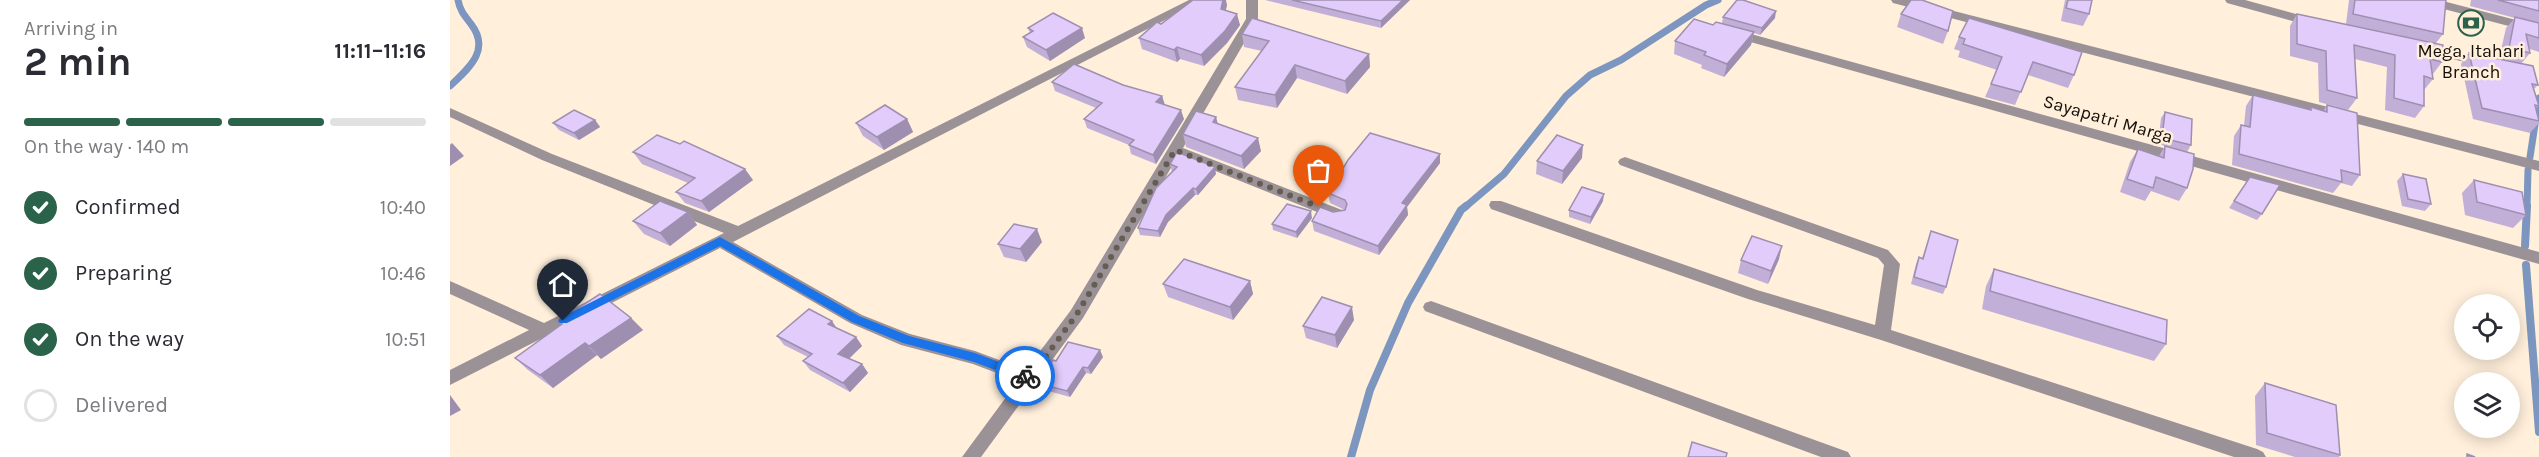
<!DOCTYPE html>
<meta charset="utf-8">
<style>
body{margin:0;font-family:Karla,sans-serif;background:#f7f7f7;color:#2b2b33;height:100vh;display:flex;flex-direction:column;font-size:22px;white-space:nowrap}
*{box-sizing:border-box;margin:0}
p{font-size:20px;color:#7c7c81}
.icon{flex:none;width:33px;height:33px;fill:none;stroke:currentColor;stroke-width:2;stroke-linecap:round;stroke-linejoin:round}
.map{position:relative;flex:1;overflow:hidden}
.details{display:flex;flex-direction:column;background:#fff;width:450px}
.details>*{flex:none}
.controls{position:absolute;left:2004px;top:294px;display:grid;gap:12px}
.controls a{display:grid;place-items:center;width:66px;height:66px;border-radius:50%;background:#fff;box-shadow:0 3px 15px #0003;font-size:30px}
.pin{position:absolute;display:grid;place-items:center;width:51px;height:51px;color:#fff;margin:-62px -26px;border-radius:50% 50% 50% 0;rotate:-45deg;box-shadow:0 0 6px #0007}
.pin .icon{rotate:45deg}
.courier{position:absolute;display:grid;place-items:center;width:60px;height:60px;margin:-30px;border:4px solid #1a73e8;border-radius:50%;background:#fff;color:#222;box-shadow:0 2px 8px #0007}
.head em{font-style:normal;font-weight:700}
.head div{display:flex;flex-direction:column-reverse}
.head{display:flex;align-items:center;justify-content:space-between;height:102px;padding:0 24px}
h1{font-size:39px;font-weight:700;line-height:45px}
.bar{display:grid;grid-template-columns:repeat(4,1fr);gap:9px 6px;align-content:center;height:72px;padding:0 24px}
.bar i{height:8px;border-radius:4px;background:#e1e1e2}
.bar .current{background:#2a624a}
.bar p{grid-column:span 4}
ol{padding:0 24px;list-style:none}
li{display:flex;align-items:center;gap:18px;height:66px}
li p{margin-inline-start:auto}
li .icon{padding:6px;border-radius:50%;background:#2a624a;color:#fff;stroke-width:4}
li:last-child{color:#7c7c81}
li i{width:33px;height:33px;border:3px solid #e1e1e2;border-radius:50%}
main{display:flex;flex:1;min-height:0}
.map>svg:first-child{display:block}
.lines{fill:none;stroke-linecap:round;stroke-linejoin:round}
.stream-far1{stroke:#7c96bf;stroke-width:7}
.stream{stroke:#7c96bf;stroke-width:8}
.minor{fill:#9b9298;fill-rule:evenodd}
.wall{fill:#c2afd8}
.shaded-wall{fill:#9e8fb0}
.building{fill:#e1ccfb;stroke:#9e8fb0;stroke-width:1.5}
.route{fill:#1a73e8}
.done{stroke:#665d52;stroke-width:6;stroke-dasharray:0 10.8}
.labels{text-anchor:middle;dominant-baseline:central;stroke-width:5;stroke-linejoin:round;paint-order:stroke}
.poi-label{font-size:18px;fill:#140f08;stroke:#ffefdb}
.street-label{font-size:18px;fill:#140f08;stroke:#ffefdb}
</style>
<main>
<section class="details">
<div class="head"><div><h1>2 min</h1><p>Arriving in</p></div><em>11:11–11:16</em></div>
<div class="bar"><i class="current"></i><i class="current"></i><i class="current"></i><i></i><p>On the way · 140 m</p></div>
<ol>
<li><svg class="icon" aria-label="check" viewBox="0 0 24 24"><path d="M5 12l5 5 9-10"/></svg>Confirmed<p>10:40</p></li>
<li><svg class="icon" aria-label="check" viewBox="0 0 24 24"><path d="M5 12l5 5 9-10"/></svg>Preparing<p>10:46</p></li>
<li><svg class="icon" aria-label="check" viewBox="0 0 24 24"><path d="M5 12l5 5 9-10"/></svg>On the way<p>10:51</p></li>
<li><i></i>Delivered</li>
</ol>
</section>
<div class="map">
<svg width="2089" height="457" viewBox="0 0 2089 457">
<rect width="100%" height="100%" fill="#ffefdb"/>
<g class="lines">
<g class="stream-far1">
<path d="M0 86C19 68 41 50 21 24 15 16 10 11 8 0"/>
<polyline points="2080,157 2089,98"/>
<polyline points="1014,208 1054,174 1116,96 1140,75 1171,60 1256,5 1268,0"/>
<polyline points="2077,208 2078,170"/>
</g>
<g class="stream">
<polyline points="2075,246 2077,206"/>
<polyline points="2076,265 2089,432"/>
<polyline points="901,457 920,390 958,303 1011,210 1016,206"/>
</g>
<g class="minor">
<polygon points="739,0 754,0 283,242 412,315 460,334 525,351 576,370 621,310 796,19 796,0 808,0 808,19 733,148 892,210 894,214 892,218 882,218 728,156 633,318 531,457 512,457 568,381 523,364 451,345 400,323 270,248 0,385 0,370 79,330 0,294 0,281 94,323 274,233 92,160 0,117 0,108 102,154 288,226"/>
<polygon points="1441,0 1461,0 2089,161 2089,171 1443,3"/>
<polygon points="1775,0 1795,0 1868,20 1870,23 1864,27 1777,3"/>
<polygon points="1969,0 1989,0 2089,26 2089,34 1971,3"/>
<polygon points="1283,29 2089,252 2089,264 1279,36 1277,33"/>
<polygon points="1975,45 2038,59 2039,62 2033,66 1970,52 1969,49"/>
<polygon points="1175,157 1438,250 1450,264 1441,330 1807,449 1813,452 1816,457 1784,457 1431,340 1298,299 1041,209 1039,205 1041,201 1051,201 1307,290 1425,325 1434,265 1428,258 1170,165 1168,162 1170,159"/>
<polygon points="981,301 1398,452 1401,457 1371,457 975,311 973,307 975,303"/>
</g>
</g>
<g class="wall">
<polygon points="815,0 960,0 931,28"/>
<polygon points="1615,0 1642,0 1639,14 1633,26 1611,21"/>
<polygon points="1899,0 1996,0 1993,34 1986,43 1992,62 1983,74 1983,79 1974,90 1974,106 1965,118 1935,110 1937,67 1905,59 1907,98 1898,110 1869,102 1868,63 1840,56 1840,26 1847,14 1896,24"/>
<polygon points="2021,0 2089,0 2089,52 2080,49 2080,53 2071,64 2088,85 2084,89 2089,106 2086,108 2089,119 2089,123 2080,133 2023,119 2011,64 2019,53 2049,59 2056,28 2065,18 2020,6"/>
<polygon points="777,5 776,10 790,25 777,43 754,66 730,59 727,62 692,49 689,38 711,24"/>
<polygon points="1451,14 1498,31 1493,44 1447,27"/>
<polygon points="1273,17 1325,18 1310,35 1304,33 1301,45 1274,77 1251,68 1252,65 1224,54 1225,41 1263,25 1272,23"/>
<polygon points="578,28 635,38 600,61 577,47 573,37 580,33"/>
<polygon points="792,34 919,54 920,67 897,94 847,78 827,108 788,100 785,87 812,51 794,47"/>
<polygon points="1509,37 1624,75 1618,88 1578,75 1565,105 1535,97 1547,70 1508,57 1510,51 1504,49"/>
<polygon points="602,82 673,85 712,96 714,104 734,119 706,164 681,154 679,145 637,128 634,119 646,108 605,91"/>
<polygon points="1803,95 1859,110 1861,107 1873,111 1877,105 1910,175 1902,186 1891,183 1883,193 1782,165 1784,136 1791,125 1794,125 1796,106"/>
<polygon points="1715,112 1741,145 1737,152 1737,188 1729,201 1701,191 1695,201 1670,192 1680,162 1688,149 1709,156 1715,146 1708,144 1711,118"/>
<polygon points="766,117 768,124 811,151 794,169 736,147 733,134"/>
<polygon points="457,119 463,132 434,150 413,136 406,123"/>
<polygon points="145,120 150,127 129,140 109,130 103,123"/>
<polygon points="183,152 303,180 259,212 235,203 226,192 238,183 192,164"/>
<polygon points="990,154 990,163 957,207 958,215 929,255 864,231 862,221 895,210 880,203 878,193"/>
<polygon points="1132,158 1112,184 1086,174 1087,161"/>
<polygon points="720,164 766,174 748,195 745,195 718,222 710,237 690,235 688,228 722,172"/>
<polygon points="1953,174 1981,204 1975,211 1952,206 1947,181"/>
<polygon points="1800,177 1812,214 1807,220 1779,208"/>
<polygon points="2024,180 2076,215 2063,228 2015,215 2012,193"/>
<polygon points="1153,201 1140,224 1119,217 1119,210"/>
<polygon points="238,212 247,225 220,246 194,234 183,221"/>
<polygon points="862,218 847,238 823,230 822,224"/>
<polygon points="1481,231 1496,287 1493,294 1461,284 1466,264 1469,257 1472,258"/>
<polygon points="592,242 576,262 554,257 548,244"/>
<polygon points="1329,259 1318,284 1288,273 1291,260"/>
<polygon points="1544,269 1716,344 1704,361 1532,309 1536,286"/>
<polygon points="800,281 803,294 783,320 718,297 713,284"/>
<polygon points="181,318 193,330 151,359 147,355 103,388 78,370 65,358 112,325 108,321"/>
<polygon points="904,320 887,348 856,338 853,326"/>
<polygon points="387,328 406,337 412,346 399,359 412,364 418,373 400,392 360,370 353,361 358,357 334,345 327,336"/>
<polygon points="653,357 641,374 636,373 620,397 591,389 587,383 606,361"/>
<polygon points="1815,383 1890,455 1889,457 1845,457 1806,445 1805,396"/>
</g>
<g class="shaded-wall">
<polygon points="773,0 776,0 777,5 773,20 771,9"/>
<polygon points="953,0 960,0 931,28 931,21"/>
<polygon points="1326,11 1325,18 1310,35 1312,28"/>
<polygon points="787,14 790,25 777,43 754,66 751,55"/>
<polygon points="632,28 635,38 600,61 596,50"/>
<polygon points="1304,32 1301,45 1274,77 1277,64"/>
<polygon points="727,47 730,59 727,62 724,50"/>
<polygon points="919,54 920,67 897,94 895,81"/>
<polygon points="845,65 847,78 827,108 825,95"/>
<polygon points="712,96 715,105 706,102"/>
<polygon points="731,110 734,119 706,164 703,155"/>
<polygon points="766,117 769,130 763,122"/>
<polygon points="457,119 463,132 434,150 427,137"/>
<polygon points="145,120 150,127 129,140 124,133"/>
<polygon points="808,138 811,151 794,169 791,156"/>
<polygon points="2,143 14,156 0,166 0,145"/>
<polygon points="1133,145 1132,158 1112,184 1113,171"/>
<polygon points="990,154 990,163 957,207 958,215 929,255 928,246 952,203"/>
<polygon points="765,167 766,174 748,195 746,189"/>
<polygon points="295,169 303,180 259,212 251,201"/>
<polygon points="743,188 745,195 718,222 710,237 708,231 716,215"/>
<polygon points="1154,194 1153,201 1140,224 1141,217"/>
<polygon points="861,211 862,218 847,238 846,232"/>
<polygon points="238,212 247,225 220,246 210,233"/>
<polygon points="587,229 592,242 576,262 570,249"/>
<polygon points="1332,246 1329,259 1318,284 1321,271"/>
<polygon points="800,281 803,294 783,320 780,307"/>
<polygon points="902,307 904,320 887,348 885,335"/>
<polygon points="181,318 193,330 151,359 139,346"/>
<polygon points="382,321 388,330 378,324"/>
<polygon points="406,337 412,346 394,363 388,354"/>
<polygon points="135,343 147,355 103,388 90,375"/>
<polygon points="650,350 653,357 641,374 638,368"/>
<polygon points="412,364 418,373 400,392 393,383"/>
<polygon points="633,367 636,373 620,397 617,391"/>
<polygon points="0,395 11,410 0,416"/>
</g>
<g class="building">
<polygon points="743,0 773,0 771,9 787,14 775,31 751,55 727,47 724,50 689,38 707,22 711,24"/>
<polygon points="842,0 953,0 931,21"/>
<polygon points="1287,0 1293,0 1326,11 1312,28 1273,17"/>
<polygon points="1461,0 1472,0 1503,11 1498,31 1451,14"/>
<polygon points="1618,0 1642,0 1639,14 1616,8"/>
<polygon points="1905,0 1996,0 1993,34 1903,14"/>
<polygon points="2048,0 2089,0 2089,11"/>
<polygon points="603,13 632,28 596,50 573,37 583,31 578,28"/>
<polygon points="1847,14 1993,45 1992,62 1980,59 1983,79 1974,76 1974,106 1944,98 1945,55 1904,45 1907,98 1877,90 1876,51 1847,44"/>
<polygon points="2065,17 2089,23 2089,38 2076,34 2080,53 2059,48"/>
<polygon points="802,18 919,54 895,81 845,65 825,95 785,87 819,41 792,34"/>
<polygon points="1519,18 1632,52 1624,75 1583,62 1571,92 1541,84 1552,57 1513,44 1515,39 1509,37"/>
<polygon points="1244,19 1263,25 1266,22 1304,32 1277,64 1254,55 1256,52 1225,41"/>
<polygon points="2019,53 2083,66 2088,85 2082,84 2089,106 2085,105 2089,121 2032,108"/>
<polygon points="624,64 673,85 712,96 706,102 731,110 703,155 679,145 684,140 634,119 652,103 602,82"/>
<polygon points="1803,95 1861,110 1861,107 1877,112 1877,105 1907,113 1910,175 1891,170 1892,182 1789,154 1791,125 1800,127"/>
<polygon points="435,105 457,119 427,137 406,123"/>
<polygon points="124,110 145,120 124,133 103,123"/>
<polygon points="746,111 766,117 763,122 808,138 791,156 733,134"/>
<polygon points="1715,112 1742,119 1741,145 1712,138"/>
<polygon points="920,133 990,154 952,203 957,205 928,246 862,221 870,207 883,212 895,210 897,204 895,200 878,193 898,160"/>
<polygon points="207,135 230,144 234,141 295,169 251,201 226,192 245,178 183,152"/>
<polygon points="1107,135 1133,145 1113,171 1087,161"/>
<polygon points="1715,146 1744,154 1743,169 1737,188 1706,177 1703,188 1677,179 1688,149 1714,158"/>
<polygon points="727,152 765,167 746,189 743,188 716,215 708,231 688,228 706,188 727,167 720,164"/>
<polygon points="1953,174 1976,179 1981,204 1958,199"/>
<polygon points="1800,177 1830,185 1812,214 1784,201"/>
<polygon points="2024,180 2072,192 2076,215 2027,202"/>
<polygon points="1132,187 1154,194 1141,217 1119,210"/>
<polygon points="210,201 238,212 210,233 183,221"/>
<polygon points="837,204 861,211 846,232 822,224"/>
<polygon points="564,224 587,229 570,249 548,244"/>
<polygon points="1481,231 1508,240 1496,287 1464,277 1469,257 1473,259"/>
<polygon points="1302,236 1332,246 1321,271 1291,260"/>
<polygon points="734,259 800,281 780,307 713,284"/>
<polygon points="1544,269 1717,320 1716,344 1540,291"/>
<polygon points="150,294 181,318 139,346 135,343 90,375 65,358 112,324 108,321"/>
<polygon points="872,297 902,307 885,335 853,326"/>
<polygon points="359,309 382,321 378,324 406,337 388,354 412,364 393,383 353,361 362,354 327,336"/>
<polygon points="618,342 650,350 638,368 633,367 617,391 587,383 603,360 606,361"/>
<polygon points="1815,383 1886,405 1890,455 1817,433"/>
<polygon points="1242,442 1277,453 1276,457 1238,457"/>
<polygon points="2017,454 2025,457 2017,457"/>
</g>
<polygon class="route" points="270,237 409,316 459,336 525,353 579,373 581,376 575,381 524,362 453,343 402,322 270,246 117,323 110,323 108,321 110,318"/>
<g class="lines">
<polyline class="done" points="575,376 580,378 627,314 725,150 869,207"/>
</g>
<defs>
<g id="bank-ring" transform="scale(1.35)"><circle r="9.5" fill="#ffefdb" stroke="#2a624a" stroke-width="1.5"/><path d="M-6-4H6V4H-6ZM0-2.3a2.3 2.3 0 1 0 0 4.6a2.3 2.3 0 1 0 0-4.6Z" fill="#2a624a"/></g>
</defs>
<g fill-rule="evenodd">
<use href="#bank-ring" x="2021" y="23"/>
</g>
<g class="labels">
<g class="poi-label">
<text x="2021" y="51">Mega, Itahari<tspan x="2021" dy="21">Branch</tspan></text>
</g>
<g class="street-label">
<text transform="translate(1658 119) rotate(16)">Sayapatri Marga</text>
</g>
</g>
</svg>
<div class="controls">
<a><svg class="icon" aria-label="locate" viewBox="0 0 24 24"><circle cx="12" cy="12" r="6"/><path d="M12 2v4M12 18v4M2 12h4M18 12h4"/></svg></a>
<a><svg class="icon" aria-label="layers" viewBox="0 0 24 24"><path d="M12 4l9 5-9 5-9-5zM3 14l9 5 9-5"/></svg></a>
</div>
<div class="pin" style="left:869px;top:207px;background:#ea580c"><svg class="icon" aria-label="bag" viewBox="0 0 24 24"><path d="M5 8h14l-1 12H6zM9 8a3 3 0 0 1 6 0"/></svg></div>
<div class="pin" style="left:113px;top:321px;background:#1f2937"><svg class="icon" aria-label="home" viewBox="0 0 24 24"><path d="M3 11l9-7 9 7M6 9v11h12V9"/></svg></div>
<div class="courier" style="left:575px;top:376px"><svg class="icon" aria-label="bike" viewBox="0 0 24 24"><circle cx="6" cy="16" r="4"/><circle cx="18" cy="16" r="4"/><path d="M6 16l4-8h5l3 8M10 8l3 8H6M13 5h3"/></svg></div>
</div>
</main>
